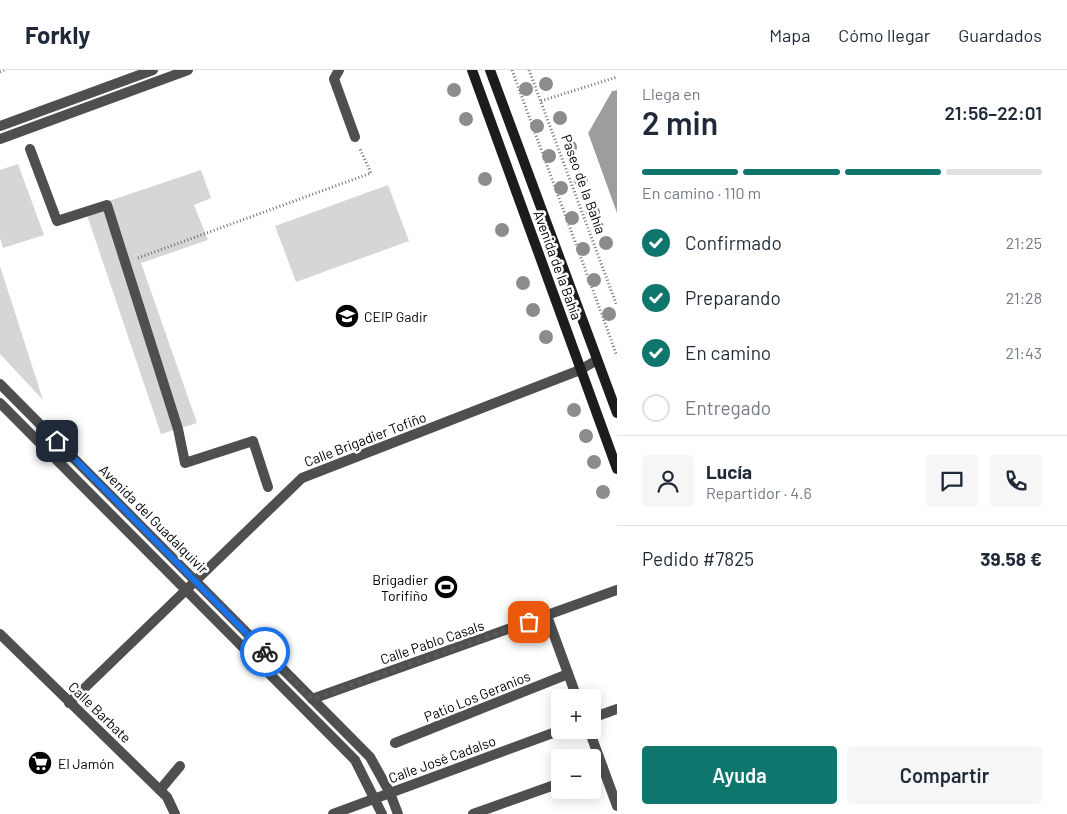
<!DOCTYPE html>
<html lang="es">
<meta charset="utf-8">
<style>
body{margin:0;font-family:Barlow,sans-serif;background:#f6f6f7;color:#1f2937;height:100vh;display:flex;flex-direction:column;font-size:19px;white-space:nowrap}
*{box-sizing:border-box;margin:0}
p{font-size:16px;color:#747a83}
.icon{flex:none;width:28px;height:28px;fill:none;stroke:currentColor;stroke-width:2;stroke-linecap:round;stroke-linejoin:round}
.map{position:relative;flex:1;overflow:hidden}
.panel{display:flex;flex-direction:column;background:#fff;width:450px}
.panel>*{flex:none}
.controls{position:absolute;left:551px;top:619px;display:grid;gap:10px}
.controls a{display:grid;place-items:center;width:50px;height:50px;border-radius:5px;background:#fff;box-shadow:0 2px 12px #0003;font-size:25px}
.pin{position:absolute;display:grid;place-items:center;width:42px;height:42px;color:#fff;margin:-21px;border-radius:10px;box-shadow:0 2px 8px #0006}
.courier{position:absolute;display:grid;place-items:center;width:50px;height:50px;margin:-25px;border:4px solid #1a73e8;border-radius:50%;background:#fff;color:#222;box-shadow:0 1px 6px #0007}
.headline em{font-style:normal;font-weight:600}
.headline div{display:flex;flex-direction:column-reverse}
.headline{display:flex;align-items:center;justify-content:space-between;height:85px;padding:0 25px}
h1{font-size:32px;font-weight:600;line-height:38px}
.bar{display:grid;grid-template-columns:repeat(4,1fr);gap:8px 5px;align-content:center;height:60px;padding:0 25px}
.bar i{height:6px;border-radius:4px;background:#e0e1e3}
.bar .on{background:#0f766e}
.bar p{grid-column:span 4}
.line{display:flex;align-items:center;gap:12px;padding:0 25px;border-top:1px solid #e0e1e3}
.line div{flex:1}
.round{display:grid;place-items:center;flex:none;width:52px;height:52px;border-radius:5px;background:#f6f6f7}
ol{padding:0 25px;list-style:none}
li{display:flex;align-items:center;gap:15px;height:55px}
li p{margin-inline-start:auto}
li .icon{padding:5px;border-radius:50%;background:#0f766e;color:#fff;stroke-width:4}
li:last-child{color:#747a83}
li i{width:28px;height:28px;border:2px solid #e0e1e3;border-radius:50%}
.cta{display:flex;gap:10px;margin-top:auto;padding:10px 25px}
.cta a{flex:1;height:58px;border-radius:5px;background:#0f766e;color:#fff;font-size:20px;font-weight:600;line-height:58px;text-align:center}
.cta a+a{background:#f6f6f7;color:#1f2937}
header{display:flex;align-items:center;gap:30px;box-sizing:border-box;height:70px;padding:0 25px;background:#fff;border-bottom:1px solid #e0e1e3}
header strong{font-size:24px}
nav{display:flex;gap:28px;margin-inline-start:auto;font-size:18px}
main{display:flex;flex:1;min-height:0}
.map>svg:first-child{display:block}
.green{fill:#d6d6d6}
.water{fill:#9d9d9d}
.pier{fill:#fff}
.lines{fill:none;stroke-linecap:round;stroke-linejoin:round}
.path{stroke:#717171;stroke-width:3;stroke-dasharray:1 2.5;stroke-linecap:butt}
.service{stroke:#4f4f4f;stroke-width:10}
.pedestrian{stroke:#4f4f4f;stroke-width:10}
.minor{stroke:#4f4f4f;stroke-width:10}
.tertiary{stroke:#4f4f4f;stroke-width:10}
.secondary{stroke:#1c1c1c;stroke-width:10}
.tree{fill:#8c8c8c}
.done{stroke:#595959;stroke-width:5;stroke-dasharray:0 9}
.route{stroke:#1a73e8;stroke-width:6}
.labels{text-anchor:middle;dominant-baseline:central;stroke-width:5;stroke-linejoin:round;paint-order:stroke}
.street-label{font-size:14px;fill:#000;stroke:#fff}
.poi-label{font-size:14px;fill:#000;stroke:#fff;text-anchor:start}
</style>
<header>
<strong>Forkly</strong>
<nav><a>Mapa</a><a>Cómo llegar</a><a>Guardados</a></nav>
</header>
<main>
<div class="map">
<svg width="617" height="744" viewBox="0 0 617 744">
<rect width="100%" height="100%" fill="#fff"/>
<g class="green">
<polygon points="18,94 44,165 3,178 0,168 0,100"/>
<polygon points="201,100 211,128 194,135 208,170 141,193 197,353 161,364 85,139"/>
<polygon points="388,115 409,171 296,212 275,156"/>
<polygon points="0,196 43,330 0,284"/>
</g>
<polygon class="water" points="617,20 617,143 588,63 612,21"/>
<polygon class="pier" points="617,17 617,20 612,21 588,63 617,145 585,63 610,20"/>
<g class="lines">
<g class="path">
<polyline points="512,0 617,286"/>
<polyline points="529,0 617,236"/>
<polyline points="0,2 4,0"/>
<polyline points="541,31 617,7"/>
<polyline points="138,188 371,103 360,79"/>
</g>
<polyline class="service" points="339,0 334,9 355,67"/>
<g class="pedestrian">
<polyline points="30,79 57,151 107,135 178,359 185,393 253,371 268,417"/>
<polyline points="547,546 577,628"/>
<polyline points="589,660 617,736"/>
<polyline points="395,673 568,604"/>
<polyline points="592,702 603,698"/>
<polyline points="473,744 560,713"/>
</g>
<g class="minor">
<polyline points="0,56 153,0"/>
<polyline points="0,69 188,0"/>
<polyline points="0,564 167,727 175,744"/>
<polyline points="312,629 617,520"/>
<polyline points="69,633 302,408 580,300 597,290"/>
<polyline points="592,648 617,639"/>
<polyline points="160,720 180,696"/>
<polyline points="333,744 561,660"/>
</g>
<g class="tertiary">
<polyline points="0,314 370,687 390,723 398,744"/>
<polyline points="0,333 355,690 382,744"/>
</g>
<g class="secondary">
<polyline points="472,0 617,399"/>
<polyline points="490,0 617,343"/>
</g>
</g>
<g class="tree">
<circle cx="546" cy="14" r="7"/>
<circle cx="526" cy="19" r="7"/>
<circle cx="454" cy="20" r="7"/>
<circle cx="560" cy="48" r="7"/>
<circle cx="466" cy="49" r="7"/>
<circle cx="537" cy="56" r="7"/>
<circle cx="570" cy="77" r="7"/>
<circle cx="549" cy="86" r="7"/>
<circle cx="485" cy="109" r="7"/>
<circle cx="581" cy="110" r="7"/>
<circle cx="561" cy="118" r="7"/>
<circle cx="593" cy="142" r="7"/>
<circle cx="572" cy="148" r="7"/>
<circle cx="502" cy="160" r="7"/>
<circle cx="606" cy="173" r="7"/>
<circle cx="583" cy="179" r="7"/>
<circle cx="594" cy="210" r="7"/>
<circle cx="523" cy="213" r="7"/>
<circle cx="533" cy="240" r="7"/>
<circle cx="609" cy="244" r="7"/>
<circle cx="546" cy="267" r="7"/>
<circle cx="574" cy="340" r="7"/>
<circle cx="586" cy="366" r="7"/>
<circle cx="594" cy="392" r="7"/>
<circle cx="603" cy="422" r="7"/>
</g>
<g class="lines">
<polyline class="done" points="265,582 312,629 529,552"/>
<polyline class="route" points="57,371 265,582"/>
</g>
<defs>
<g id="school-disc" transform="scale(1.25)"><circle r="9.5" fill="#000" stroke="#fff"/><path d="M0-5L7-2L0 1L-7-2ZM-4 1L0 2.5L4 1V4Q0 6-4 4Z" fill="#fff"/></g>
<g id="stadium-disc" transform="scale(1.25)"><circle r="9.5" fill="#000" stroke="#fff"/><path d="M0-5a6.5 5 0 1 0 0 10a6.5 5 0 1 0 0-10ZM-3.5-1.8h7v3.6h-7Z" fill="#fff"/></g>
<g id="supermarket-disc" transform="scale(1.25)"><circle r="9.5" fill="#000" stroke="#fff"/><path d="M-6-5.5h2.5l.6 2H6L4.5 2H-2.5L-4.4-4H-6ZM-1.5 3.2a1.3 1.3 0 1 0 .1 0ZM3 3.2a1.3 1.3 0 1 0 .1 0Z" fill="#fff"/></g>
</defs>
<g fill-rule="evenodd">
<use href="#school-disc" x="347" y="246"/>
<use href="#stadium-disc" x="446" y="517"/>
<use href="#supermarket-disc" x="40" y="693"/>
</g>
<g class="labels">
<g class="street-label">
<text transform="translate(584 114) rotate(70)">Paseo de la Bahía</text>
<text transform="translate(558 195) rotate(70)">Avenida de la Bahía</text>
<text transform="translate(365 369) rotate(-21)">Calle Brigadier Tofiño</text>
<text transform="translate(154 449) rotate(45)">Avenida del Guadalquivir</text>
<text transform="translate(432 572) rotate(-19)">Calle Pablo Casals</text>
<text transform="translate(477 626) rotate(-22)">Patio Los Geranios</text>
<text transform="translate(100 642) rotate(44)">Calle Barbate</text>
<text transform="translate(442 689) rotate(-20)">Calle José Cadalso</text>
</g>
<g class="poi-label">
<text x="364" y="246">CEIP Gadir</text>
<text x="428" y="509" text-anchor="end">Brigadier<tspan x="428" dy="16">Torifiño</tspan></text>
<text x="58" y="693">El Jamón</text>
</g>
</g>
</svg>
<div class="controls">
<a>+</a>
<a>−</a>
</div>
<div class="pin" style="left:529px;top:552px;background:#ea580c"><svg class="icon" aria-label="bag" viewBox="0 0 24 24"><path d="M5 8h14l-1 12H6zM9 8a3 3 0 0 1 6 0"/></svg></div>
<div class="pin" style="left:57px;top:371px;background:#1f2937"><svg class="icon" aria-label="home" viewBox="0 0 24 24"><path d="M3 11l9-7 9 7M6 9v11h12V9"/></svg></div>
<div class="courier" style="left:265px;top:582px"><svg class="icon" aria-label="bike" viewBox="0 0 24 24"><circle cx="6" cy="16" r="4"/><circle cx="18" cy="16" r="4"/><path d="M6 16l4-8h5l3 8M10 8l3 8H6M13 5h3"/></svg></div>
</div>
<section class="panel">
<div class="headline"><div><h1>2 min</h1><p>Llega en</p></div><em>21:56–22:01</em></div>
<div class="bar"><i class="on"></i><i class="on"></i><i class="on"></i><i></i><p>En camino · 110 m</p></div>
<ol>
<li><svg class="icon" aria-label="check" viewBox="0 0 24 24"><path d="M5 12l5 5 9-10"/></svg>Confirmado<p>21:25</p></li>
<li><svg class="icon" aria-label="check" viewBox="0 0 24 24"><path d="M5 12l5 5 9-10"/></svg>Preparando<p>21:28</p></li>
<li><svg class="icon" aria-label="check" viewBox="0 0 24 24"><path d="M5 12l5 5 9-10"/></svg>En camino<p>21:43</p></li>
<li><i></i>Entregado</li>
</ol>
<div class="line" style="height:90px"><a class="round"><svg class="icon" aria-label="person" viewBox="0 0 24 24"><circle cx="12" cy="8" r="4"/><path d="M4 21q1-7 8-7t8 7"/></svg></a><div><b>Lucía</b><p>Repartidor · 4.6</p></div><a class="round"><svg class="icon" aria-label="chat" viewBox="0 0 24 24"><path d="M4 5h16v11H9l-5 4z"/></svg></a><a class="round"><svg class="icon" aria-label="phone" viewBox="0 0 24 24"><path d="M5 4h4l2 5-3 2q2 4 5 5l2-3 5 2v4C11 20 4 13 5 4z"/></svg></a></div>
<div class="line" style="height:65px"><div>Pedido #7825</div><b>39.58 €</b></div>
<div class="cta"><a>Ayuda</a><a>Compartir</a></div>
</section>
</main>
